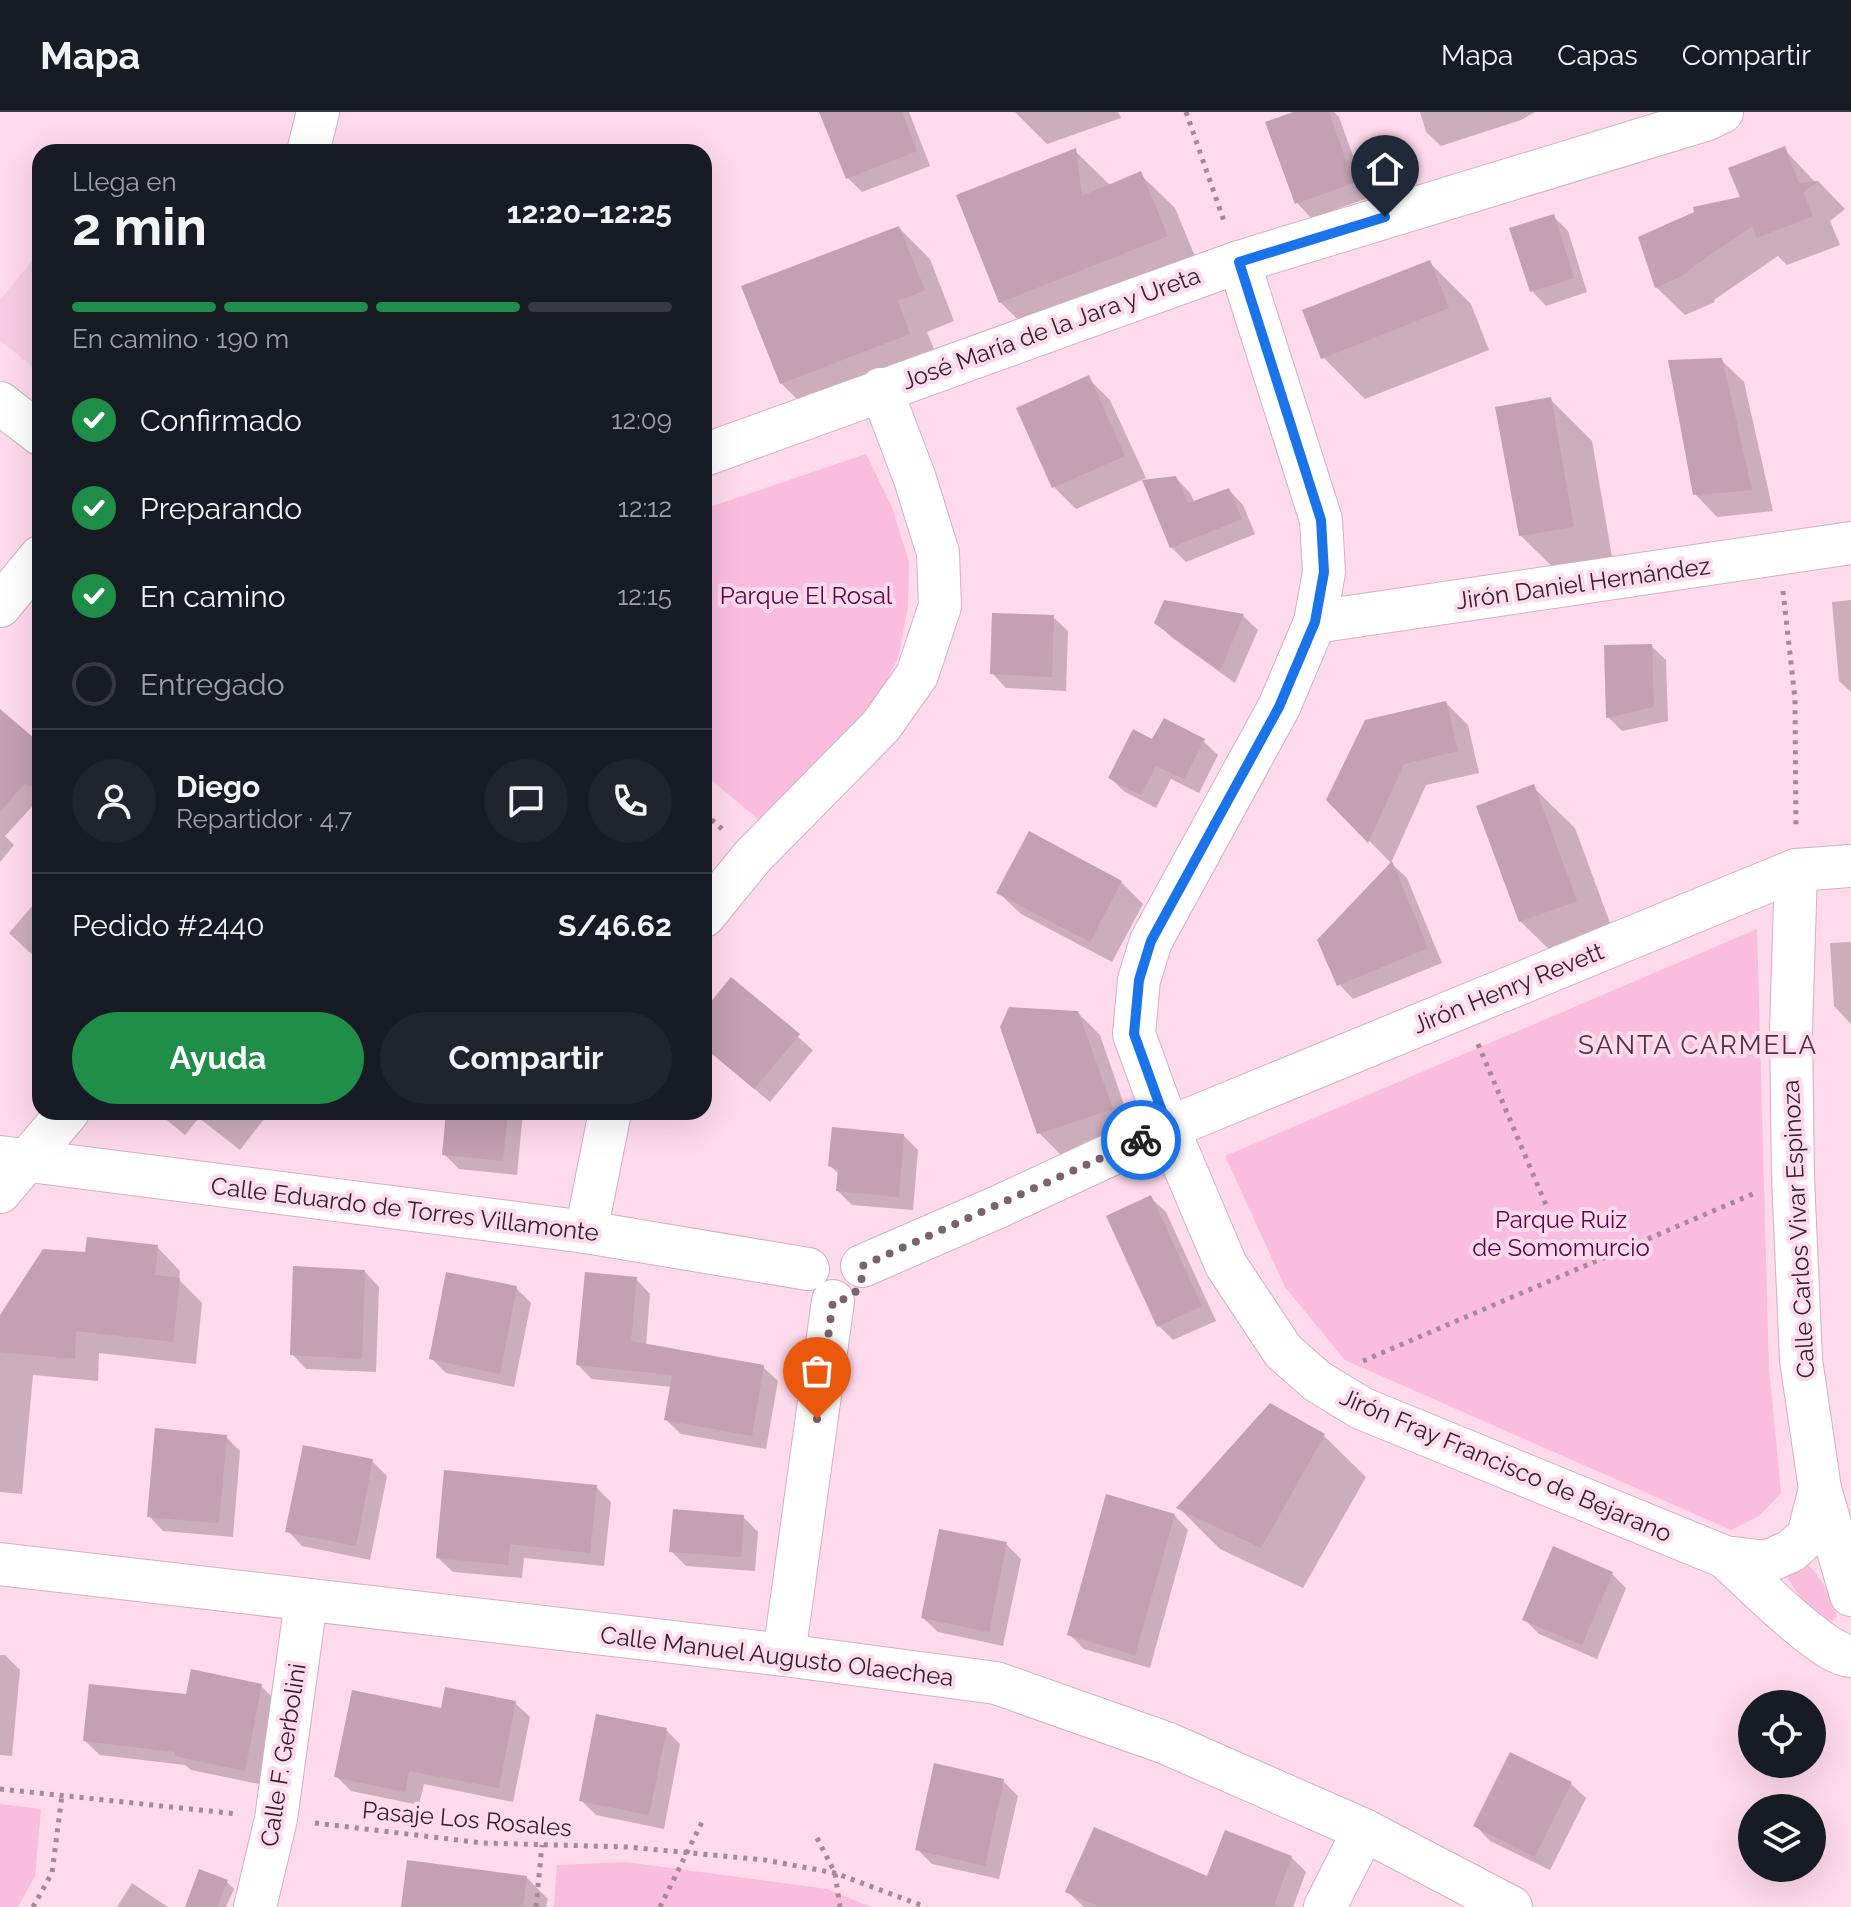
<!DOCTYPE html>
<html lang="es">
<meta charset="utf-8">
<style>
body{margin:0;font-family:Raleway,sans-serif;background:#20242c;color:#f1f3f6;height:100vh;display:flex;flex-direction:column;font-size:30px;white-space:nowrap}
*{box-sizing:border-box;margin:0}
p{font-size:26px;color:#9ea1a6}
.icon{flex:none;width:44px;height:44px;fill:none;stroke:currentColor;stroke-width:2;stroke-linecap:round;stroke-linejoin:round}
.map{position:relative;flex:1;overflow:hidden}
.side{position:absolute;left:32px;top:32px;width:680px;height:976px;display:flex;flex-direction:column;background:#171b24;border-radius:24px;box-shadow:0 8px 32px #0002}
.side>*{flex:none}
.controls{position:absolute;left:1738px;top:1578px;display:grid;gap:16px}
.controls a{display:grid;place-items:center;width:88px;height:88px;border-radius:50%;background:#171b24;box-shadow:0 8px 32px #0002;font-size:40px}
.pin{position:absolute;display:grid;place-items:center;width:68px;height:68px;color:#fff;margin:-82px -34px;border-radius:50% 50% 50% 0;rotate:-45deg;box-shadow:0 0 8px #0007}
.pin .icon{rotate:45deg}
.courier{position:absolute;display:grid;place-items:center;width:80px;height:80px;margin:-40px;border:6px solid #1a73e8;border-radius:50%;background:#fff;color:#222;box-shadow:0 2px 10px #0007}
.headline em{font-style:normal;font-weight:700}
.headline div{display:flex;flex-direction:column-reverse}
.headline{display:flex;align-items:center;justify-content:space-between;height:136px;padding:0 40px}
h1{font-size:52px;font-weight:700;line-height:60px}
.bar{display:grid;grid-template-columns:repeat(4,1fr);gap:12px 8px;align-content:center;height:96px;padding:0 40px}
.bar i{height:10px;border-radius:6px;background:#363941}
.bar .current{background:#1e8e48}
.bar p{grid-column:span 4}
.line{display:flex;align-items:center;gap:20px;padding:0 40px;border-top:2px solid #363941}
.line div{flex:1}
.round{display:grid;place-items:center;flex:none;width:84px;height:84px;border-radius:42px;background:#20242c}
ol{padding:0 40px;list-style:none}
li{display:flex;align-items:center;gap:24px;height:88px}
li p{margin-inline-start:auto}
li .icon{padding:8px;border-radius:50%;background:#1e8e48;color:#fff;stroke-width:4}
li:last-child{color:#9ea1a6}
li i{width:44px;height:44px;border:4px solid #363941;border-radius:50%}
.primary-button{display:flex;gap:16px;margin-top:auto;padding:16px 40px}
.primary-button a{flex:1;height:92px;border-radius:48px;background:#1e8e48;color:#fff;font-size:32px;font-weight:700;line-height:92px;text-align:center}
.primary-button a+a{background:#20242c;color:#f1f3f6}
header{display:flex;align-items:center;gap:48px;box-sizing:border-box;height:112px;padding:0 40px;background:#171b24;border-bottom:2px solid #363941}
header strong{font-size:38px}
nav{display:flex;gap:44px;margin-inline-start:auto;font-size:28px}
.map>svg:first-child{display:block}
.built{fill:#f7cbe1}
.green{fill:#fbbddd}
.shadow{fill:#0003}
.building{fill:#c3a0b2}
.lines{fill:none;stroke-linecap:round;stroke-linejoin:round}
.minor-casing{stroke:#d4afc2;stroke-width:44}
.path{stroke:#a48996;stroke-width:5;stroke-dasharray:4 6;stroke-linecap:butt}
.minor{stroke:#fff;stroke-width:42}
.done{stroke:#7a636f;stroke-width:8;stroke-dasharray:0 14.4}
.route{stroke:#1a73e8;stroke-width:10}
.labels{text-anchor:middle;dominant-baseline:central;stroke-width:8;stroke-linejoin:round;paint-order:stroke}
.street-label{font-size:24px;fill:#32242b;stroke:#ffd9ec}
.park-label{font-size:24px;fill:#5d0641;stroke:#ffd9ec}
.neighbourhood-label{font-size:26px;letter-spacing:2px;fill:#4f3242;stroke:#ffd9ec}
</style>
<header>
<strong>Mapa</strong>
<nav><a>Mapa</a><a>Capas</a><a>Compartir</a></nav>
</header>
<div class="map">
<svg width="1851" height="1795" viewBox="0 0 1851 1795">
<rect width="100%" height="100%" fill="#ffd9ec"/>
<polygon class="built" points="40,139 40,261 0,228 0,188"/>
<g class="green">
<polygon points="866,342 892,395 909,450 908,495 898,546 871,598 759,708 704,662 704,397"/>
<polygon points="1757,817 1769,1256 1781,1381 1759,1404 1731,1418 1345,1248 1285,1175 1225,1044"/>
<path d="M1805 1450C1821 1465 1832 1484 1837 1505L1828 1512 1810 1501 1783 1459Z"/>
<polygon points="0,1692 41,1697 35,1764 18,1795 0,1795"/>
<polygon points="626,1750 827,1777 871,1795 554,1795 557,1753"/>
</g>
<g class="shadow">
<polygon points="821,0 909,0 930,54 862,80 848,66"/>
<polygon points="1015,0 1118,0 1121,6 1047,32"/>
<polygon points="1299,0 1334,0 1339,5 1368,86 1311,106 1297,91"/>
<polygon points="1420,0 1535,0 1521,8 1441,34 1426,20"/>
<polygon points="1784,37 1815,70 1818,69 1845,97 1830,109 1840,133 1787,153 1778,144 1714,188 1715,190 1685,203 1656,175 1743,86"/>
<polygon points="1075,39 1111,74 1140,62 1175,96 1201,159 1035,224 1000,190"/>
<polygon points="1553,104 1568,119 1587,180 1546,194 1532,179"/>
<polygon points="899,116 930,147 954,209 927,220 940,252 812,302 781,271"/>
<polygon points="1429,150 1471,192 1489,238 1365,287 1323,245"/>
<polygon points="1721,248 1744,270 1773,399 1717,405 1695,382"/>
<polygon points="1088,266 1110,288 1146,366 1076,397 1054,375"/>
<polygon points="1550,287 1592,329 1614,456 1562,464 1520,423"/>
<polygon points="1176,366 1190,381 1195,391 1229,378 1243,393 1255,422 1186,450 1171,435"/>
<polygon points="1851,488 1851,580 1839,569 1832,490"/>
<polygon points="1243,504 1258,518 1235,571 1171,525 1156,510"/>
<polygon points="1053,505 1068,519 1066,579 1006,576 992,561"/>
<polygon points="1651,534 1666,548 1668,609 1622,619 1608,605"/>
<polygon points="1446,591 1468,613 1479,661 1426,673 1391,751 1328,687"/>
<polygon points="0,600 40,634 40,686 5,724 14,733 0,750"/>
<polygon points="1203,629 1218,643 1199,681 1171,667 1156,696 1125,680 1110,666 1153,630"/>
<polygon points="1533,675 1575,716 1617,830 1562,850 1520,809"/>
<polygon points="1392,752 1407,766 1442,851 1353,887 1339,872"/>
<polygon points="1121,770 1143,792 1112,850 1021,802 998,780"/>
<polygon points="40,785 40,850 9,821"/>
<polygon points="1851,830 1851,912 1834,894 1830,831"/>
<polygon points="732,868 813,938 770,990 704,935 704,901"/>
<polygon points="1078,901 1100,923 1133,1019 1061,1043 1039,1021"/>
<polygon points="157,1000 258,1000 264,1007 240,1038 199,1006 185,1023"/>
<polygon points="448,1000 523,1000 517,1063 459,1057 444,1042"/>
<polygon points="903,1023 918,1038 913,1098 852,1093 838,1079 839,1062 830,1054"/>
<polygon points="1151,1086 1166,1100 1216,1209 1173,1228 1159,1214"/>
<polygon points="157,1135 180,1159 179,1168 202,1191 196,1252 99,1241 98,1269 33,1263 22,1382 0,1380 0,1207 87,1142"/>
<polygon points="365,1160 379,1175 376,1260 306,1257 292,1242"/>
<polygon points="636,1167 650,1182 646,1234 763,1255 778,1269 766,1337 681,1322 666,1308 672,1275 592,1267 578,1253"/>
<polygon points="516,1176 531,1191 514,1275 446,1261 431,1246"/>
<polygon points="1270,1293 1324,1324 1366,1365 1303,1476 1220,1437 1179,1396"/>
<polygon points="226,1325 240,1339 233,1425 163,1419 149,1404"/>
<polygon points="372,1349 387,1364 370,1448 302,1434 288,1419"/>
<polygon points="596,1375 611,1390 604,1454 524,1446 522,1466 453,1460 438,1446"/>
<polygon points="1174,1403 1188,1418 1150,1556 1084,1537 1069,1522"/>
<polygon points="743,1405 758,1420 755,1459 686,1454 672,1440"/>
<polygon points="1006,1432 1021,1447 1003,1534 938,1520 923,1506"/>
<polygon points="1612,1462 1626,1476 1597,1547 1539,1522 1524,1507"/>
<polygon points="0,1543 5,1543 20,1558 12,1644 0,1643"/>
<polygon points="261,1574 275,1588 259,1672 191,1658 185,1653 100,1643 85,1629 188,1585"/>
<polygon points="515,1591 530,1605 513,1690 424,1672 419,1693 351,1679 337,1665 443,1599"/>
<polygon points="666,1618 680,1632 664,1717 596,1703 581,1688"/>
<polygon points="1003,1669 1018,1684 999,1767 932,1752 917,1737"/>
<polygon points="1571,1672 1586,1686 1550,1758 1490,1729 1476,1714"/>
<polygon points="1291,1745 1306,1760 1293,1795 1084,1795 1068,1780 1208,1766"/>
<polygon points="527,1766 548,1787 546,1795 403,1795"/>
<polygon points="227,1770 234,1777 226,1795 190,1795"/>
<polygon points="132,1771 168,1795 117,1795"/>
</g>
<g class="building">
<polygon points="819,0 902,0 917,39 846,67"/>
<polygon points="1293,0 1329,0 1354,71 1295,92 1265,10"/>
<polygon points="1785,34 1799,71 1819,69 1803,80 1813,104 1757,126 1752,114 1687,159 1688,161 1655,176 1638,125 1694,100 1693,95 1740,85 1728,56"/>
<polygon points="1076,36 1082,84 1141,59 1168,124 999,191 956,83"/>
<polygon points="1554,102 1574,166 1530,180 1509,116"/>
<polygon points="899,114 925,178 898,189 910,222 780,272 741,174"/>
<polygon points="1430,148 1449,196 1321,247 1302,198"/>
<polygon points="1722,246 1752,378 1693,383 1668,248"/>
<polygon points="1089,263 1125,344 1052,376 1016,296"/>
<polygon points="1551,285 1574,415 1519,424 1495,295"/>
<polygon points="1176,364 1188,391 1229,376 1242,407 1170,436 1142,368"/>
<polygon points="1164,488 1244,502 1220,559 1154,511"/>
<polygon points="992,501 1054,503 1052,565 990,562"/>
<polygon points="1652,532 1654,595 1606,606 1604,533"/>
<polygon points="1446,589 1458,639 1404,652 1368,731 1326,688 1365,608"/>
<polygon points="0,597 40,631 40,678 24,672 0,700"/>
<polygon points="1164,606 1205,627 1184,667 1156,654 1141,683 1108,666 1133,617 1152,627"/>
<polygon points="1534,672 1577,789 1519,810 1476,694"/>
<polygon points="1029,719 1122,769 1090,830 996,781"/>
<polygon points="1392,749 1428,836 1337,874 1317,828"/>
<polygon points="731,865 800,922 754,977 704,935 704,898"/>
<polygon points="1009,895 1078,899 1113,997 1037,1022 1000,915"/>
<polygon points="446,1000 508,1000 503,1049 442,1043"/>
<polygon points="832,1015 904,1022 899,1085 836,1079 838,1057 828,1054"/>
<polygon points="1151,1083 1202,1194 1157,1215 1106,1104"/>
<polygon points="87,1125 158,1133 155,1163 180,1166 173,1230 76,1219 75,1247 0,1240 0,1203 43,1137 85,1140"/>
<polygon points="293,1154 365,1158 362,1247 290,1243"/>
<polygon points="446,1160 517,1174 500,1262 429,1247"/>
<polygon points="585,1160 637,1165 631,1229 764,1253 752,1324 664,1308 672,1263 576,1253"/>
<polygon points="1270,1291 1325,1322 1261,1436 1176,1396"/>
<polygon points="155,1316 227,1323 219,1411 147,1405"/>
<polygon points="303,1333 373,1347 356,1434 285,1420"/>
<polygon points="444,1358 597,1373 590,1441 510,1432 508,1453 436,1446"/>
<polygon points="1106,1382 1175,1402 1135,1543 1067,1523"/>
<polygon points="673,1397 744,1403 741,1445 669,1440"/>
<polygon points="939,1417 1007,1430 989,1520 921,1506"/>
<polygon points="1553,1434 1613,1460 1582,1533 1522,1508"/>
<polygon points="191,1557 262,1572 245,1659 174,1644 175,1640 83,1629 89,1572 186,1582"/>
<polygon points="445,1575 516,1589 499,1676 409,1659 405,1680 334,1665 352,1578 441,1596"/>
<polygon points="596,1602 667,1616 649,1703 579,1689"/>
<polygon points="1510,1640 1572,1670 1535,1745 1473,1714"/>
<polygon points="934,1651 1004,1667 985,1754 915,1738"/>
<polygon points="1094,1715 1207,1764 1225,1718 1292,1744 1274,1793 1280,1795 1100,1795 1065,1780"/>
<polygon points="407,1748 527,1764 523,1795 401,1795"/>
<polygon points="199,1757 228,1768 217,1795 185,1795"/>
</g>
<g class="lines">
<g class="minor-casing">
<g id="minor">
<polyline points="308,40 318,0"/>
<polyline points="1239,150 1321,408 1324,460 1315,510 1279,595 1151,829 1139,868 1134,922 1168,1016 1226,1153 1283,1239 1317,1269 1361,1296 1725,1445 1766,1450 1791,1439 1808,1424 1820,1377 1801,1248 1793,1065 1791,919 1796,758"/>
<polyline points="0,291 40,322"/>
<polyline points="704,343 1239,150 1705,8 1722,0"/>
<polyline points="0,494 40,445"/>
<polyline points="1315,510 1851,431"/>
<polyline points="704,804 753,744 881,614 917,563 940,494 938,441 915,367 881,277"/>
<polyline points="0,1045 586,1120 808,1157"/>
<polyline points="0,1080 68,1000"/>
<polyline points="586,1120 610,1000"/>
<polyline points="862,1154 998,1095 1168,1016 1796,758 1851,754"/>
<polyline points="1820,1377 1851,1483"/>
<path d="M1725 1445C1748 1466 1826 1545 1851 1544"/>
<polyline points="0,1452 784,1543 996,1571 1166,1631 1364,1718 1511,1795"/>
<polyline points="784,1543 833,1189"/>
<polyline points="255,1795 276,1707 306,1489"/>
<polyline points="1325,1795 1364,1718"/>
</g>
</g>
<g class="path">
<polyline points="1186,0 1225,112"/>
<polyline points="1783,479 1795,587 1796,717"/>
<polyline points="704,701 722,717"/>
<polyline points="1478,932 1546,1093"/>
<polyline points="1363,1249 1755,1081"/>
<polyline points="0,1677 238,1702"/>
<polyline points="315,1711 483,1731 628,1735 765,1748 835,1761 926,1795"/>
<polyline points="817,1726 835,1761 840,1795"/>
<polyline points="33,1795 52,1761 62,1683"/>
<polyline points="536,1795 542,1733"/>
<polyline points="660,1795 703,1708"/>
</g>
<use href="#minor" class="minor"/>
</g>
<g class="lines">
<path class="done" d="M817 1307 833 1189C854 1188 864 1175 862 1154L1141 1028"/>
<polyline class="route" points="1141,1028 1168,1016 1134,922 1139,868 1151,829 1279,595 1315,510 1324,460 1321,408 1239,150 1385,105"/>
</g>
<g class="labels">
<g class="street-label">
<text transform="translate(1051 216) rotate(-20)">José María de la Jara y Ureta</text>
<text transform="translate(1583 471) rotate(-8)">Jirón Daniel Hernández</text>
<text transform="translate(1508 876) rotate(-22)">Jirón Henry Revett</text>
<text transform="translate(405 1097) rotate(7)">Calle Eduardo de Torres Villamonte</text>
<text transform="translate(1798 1117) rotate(-93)">Calle Carlos Vivar Espinoza</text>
<text transform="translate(1506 1353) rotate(23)">Jirón Fray Francisco de Bejarano</text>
<text transform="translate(777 1544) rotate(7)">Calle Manuel Augusto Olaechea</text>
<text transform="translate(283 1643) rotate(-81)">Calle F. Gerbolini</text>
<text transform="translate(467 1707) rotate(5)">Pasaje Los Rosales</text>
</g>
<g class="park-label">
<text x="806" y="483">Parque El Rosal</text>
<text x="1561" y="1107">Parque Ruiz<tspan x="1561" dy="28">de Somomurcio</tspan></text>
</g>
<g class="neighbourhood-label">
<text x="1698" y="933">SANTA CARMELA</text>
</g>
</g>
</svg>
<div class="controls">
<a><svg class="icon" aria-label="locate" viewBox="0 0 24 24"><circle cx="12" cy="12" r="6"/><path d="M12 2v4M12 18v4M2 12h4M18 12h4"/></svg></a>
<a><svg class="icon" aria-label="layers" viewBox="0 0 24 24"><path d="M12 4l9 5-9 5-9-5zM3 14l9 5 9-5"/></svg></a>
</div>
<div class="pin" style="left:817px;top:1307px;background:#ea580c"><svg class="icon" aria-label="bag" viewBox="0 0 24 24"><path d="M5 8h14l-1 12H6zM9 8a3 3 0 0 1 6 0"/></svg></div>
<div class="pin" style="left:1385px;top:105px;background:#1f2937"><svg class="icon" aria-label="home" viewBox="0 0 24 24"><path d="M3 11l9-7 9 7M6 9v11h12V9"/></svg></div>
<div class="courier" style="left:1141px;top:1028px"><svg class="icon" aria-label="bike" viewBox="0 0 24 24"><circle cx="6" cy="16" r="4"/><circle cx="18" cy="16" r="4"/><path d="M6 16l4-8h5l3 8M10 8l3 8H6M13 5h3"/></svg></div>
<section class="side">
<div class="headline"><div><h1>2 min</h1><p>Llega en</p></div><em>12:20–12:25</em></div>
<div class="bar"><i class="current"></i><i class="current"></i><i class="current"></i><i></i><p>En camino · 190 m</p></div>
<ol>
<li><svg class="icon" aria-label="check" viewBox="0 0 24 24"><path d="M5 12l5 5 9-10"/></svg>Confirmado<p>12:09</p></li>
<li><svg class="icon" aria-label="check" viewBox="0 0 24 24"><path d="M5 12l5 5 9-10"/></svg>Preparando<p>12:12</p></li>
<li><svg class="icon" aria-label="check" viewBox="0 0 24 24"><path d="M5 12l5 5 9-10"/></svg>En camino<p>12:15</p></li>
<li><i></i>Entregado</li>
</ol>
<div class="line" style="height:144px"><a class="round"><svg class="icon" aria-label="person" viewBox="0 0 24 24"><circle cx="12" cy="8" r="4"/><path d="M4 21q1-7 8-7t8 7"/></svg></a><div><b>Diego</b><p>Repartidor · 4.7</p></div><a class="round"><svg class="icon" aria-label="chat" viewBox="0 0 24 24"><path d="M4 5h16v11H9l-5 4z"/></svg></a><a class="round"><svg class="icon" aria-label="phone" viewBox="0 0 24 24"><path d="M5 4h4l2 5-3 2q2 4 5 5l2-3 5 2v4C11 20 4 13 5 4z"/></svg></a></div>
<div class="line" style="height:104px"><div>Pedido #2440</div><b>S/46.62</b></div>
<div class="primary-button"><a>Ayuda</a><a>Compartir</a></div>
</section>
</div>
